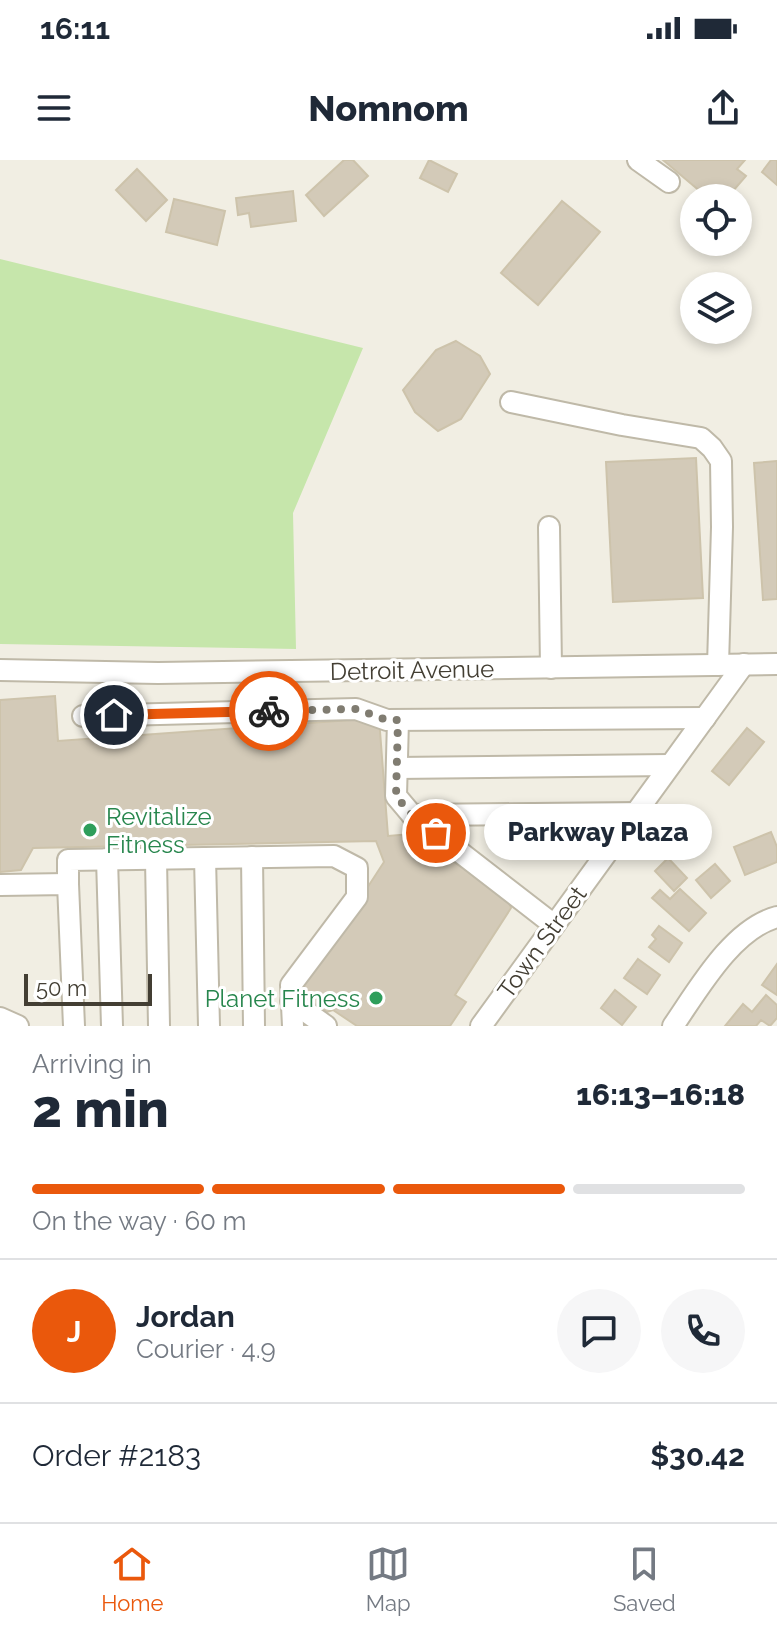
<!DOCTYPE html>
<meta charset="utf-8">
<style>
body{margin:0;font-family:Raleway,sans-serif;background:#f6f6f7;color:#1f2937;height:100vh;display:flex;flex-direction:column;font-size:30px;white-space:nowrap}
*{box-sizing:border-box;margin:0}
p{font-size:26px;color:#747a83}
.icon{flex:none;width:44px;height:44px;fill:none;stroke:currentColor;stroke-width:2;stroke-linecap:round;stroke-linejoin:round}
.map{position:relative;height:866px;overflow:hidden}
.panel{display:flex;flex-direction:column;background:#fff;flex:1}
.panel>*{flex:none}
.fabs{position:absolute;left:680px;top:24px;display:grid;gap:16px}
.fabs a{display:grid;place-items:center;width:72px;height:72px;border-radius:50%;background:#fff;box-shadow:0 4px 12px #0003;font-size:40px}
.scale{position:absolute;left:24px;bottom:20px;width:128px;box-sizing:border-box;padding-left:8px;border:4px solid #433e33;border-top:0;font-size:22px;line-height:28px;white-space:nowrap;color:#433e33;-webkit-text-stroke:6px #fff;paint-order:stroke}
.pin{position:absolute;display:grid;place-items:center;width:68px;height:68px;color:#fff;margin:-34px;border:4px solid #fff;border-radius:50%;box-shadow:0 2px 8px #0007}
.courier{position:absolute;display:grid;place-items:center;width:80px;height:80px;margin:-40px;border:6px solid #ea580c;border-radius:50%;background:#fff;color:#222;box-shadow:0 2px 10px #0007}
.bubble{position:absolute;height:56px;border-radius:28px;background:#fff;box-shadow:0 4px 12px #0003;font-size:26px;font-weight:800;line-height:56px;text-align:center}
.head em{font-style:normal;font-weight:800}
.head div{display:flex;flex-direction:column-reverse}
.head{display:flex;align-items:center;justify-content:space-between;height:136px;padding:0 32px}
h1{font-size:52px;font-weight:800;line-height:60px}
.bar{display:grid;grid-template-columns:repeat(4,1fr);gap:12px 8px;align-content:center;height:96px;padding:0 32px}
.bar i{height:10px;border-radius:6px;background:#e0e1e3}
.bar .active{background:#ea580c}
.bar p{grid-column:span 4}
.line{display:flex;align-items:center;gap:20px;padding:0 32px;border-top:2px solid #e0e1e3}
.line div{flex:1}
.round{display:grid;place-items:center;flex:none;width:84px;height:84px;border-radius:42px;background:#f6f6f7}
.status{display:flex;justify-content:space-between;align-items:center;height:56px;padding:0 40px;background:#fff;direction:ltr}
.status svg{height:22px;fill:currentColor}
header{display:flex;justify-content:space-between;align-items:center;height:104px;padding:0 32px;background:#fff;font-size:36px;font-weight:800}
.dock{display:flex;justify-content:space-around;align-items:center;height:112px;border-top:2px solid #e0e1e3;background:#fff;font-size:22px;color:#747a83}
.dock a{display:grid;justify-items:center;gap:4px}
.dock .active{color:#ea580c}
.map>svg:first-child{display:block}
.green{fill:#c6e6ab}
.building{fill:#d3cab8;stroke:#cdc3ab;stroke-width:2}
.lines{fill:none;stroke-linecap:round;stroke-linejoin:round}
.minor-casing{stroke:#bfb9a8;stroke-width:24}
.minor{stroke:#fff;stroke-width:20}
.done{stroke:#807c71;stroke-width:8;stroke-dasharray:0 14.4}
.route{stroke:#ea580c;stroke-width:10}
.leisure-dot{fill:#2e9e5b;stroke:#fff;stroke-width:3}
.labels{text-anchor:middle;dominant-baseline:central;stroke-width:6;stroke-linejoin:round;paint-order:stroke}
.street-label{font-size:24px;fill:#433e33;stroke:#fff}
.leisure-label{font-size:24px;fill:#27864d;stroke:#fff;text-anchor:start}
</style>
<div class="status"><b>16:11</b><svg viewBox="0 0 49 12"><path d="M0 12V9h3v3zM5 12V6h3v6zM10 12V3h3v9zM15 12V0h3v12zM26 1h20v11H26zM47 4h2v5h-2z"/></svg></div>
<header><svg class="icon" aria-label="menu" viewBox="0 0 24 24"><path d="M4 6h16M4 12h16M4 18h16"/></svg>Nomnom<svg class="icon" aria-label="share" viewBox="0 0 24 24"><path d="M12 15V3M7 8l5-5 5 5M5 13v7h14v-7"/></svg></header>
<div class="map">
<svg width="777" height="866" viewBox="0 0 777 866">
<rect width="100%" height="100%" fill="#f1eee3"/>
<polygon class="green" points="0,99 363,188 293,353 296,489 0,484"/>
<g class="building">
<polygon points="344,0 353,0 368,16 324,56 306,35"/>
<polygon points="429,0 457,14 448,32 420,18"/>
<polygon points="663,0 745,0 737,9 746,16 727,38 708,38"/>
<polygon points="771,0 777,0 777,25 762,12"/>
<polygon points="137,9 167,40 146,61 116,30"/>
<polygon points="293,31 296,61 251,67 249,53 238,55 236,38"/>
<polygon points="174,39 225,51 217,85 166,72"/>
<polygon points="562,41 600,72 538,145 501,113"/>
<polygon points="456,181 480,196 490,214 461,259 438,271 415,252 403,230 436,190"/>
<polygon points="696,298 703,438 613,442 606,302"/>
<polygon points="777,301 777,439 763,440 754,303"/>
<polygon points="55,536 58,581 379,558 388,676 411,674 507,737 511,748 455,835 466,842 450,866 357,866 333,850 327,852 299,833 384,702 376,681 33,688 21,710 0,712 0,540"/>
<polygon points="747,568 764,582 729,625 712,611"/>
<polygon points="674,670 689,686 675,698 661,682"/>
<polygon points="771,672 777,687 777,702 745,715 734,687"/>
<polygon points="668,698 687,718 674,731 655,711"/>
<polygon points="715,704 730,721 711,738 696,720"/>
<polygon points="680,729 706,753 689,771 652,738 660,730 670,739"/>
<polygon points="659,766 682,783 669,802 649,787 656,779 652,775"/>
<polygon points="638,799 660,815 647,834 624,818"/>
<polygon points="777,804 777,835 762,825"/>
<polygon points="615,830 636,847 622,865 601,848"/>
<polygon points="766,835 777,845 777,858 770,866 761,860 756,866 725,866 743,844 752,852"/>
</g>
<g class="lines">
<g class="minor-casing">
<g id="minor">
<polyline points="638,0 669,22"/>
<polyline points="511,242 622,265 701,278 712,288 721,301 722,367 718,505"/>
<polyline points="549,367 551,508"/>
<polyline points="0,510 158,513 777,504"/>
<polyline points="83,556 356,549 387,560 705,558"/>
<polyline points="398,560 396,636 412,655 554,765"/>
<polyline points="397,608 670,605"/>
<polyline points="412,655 636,653"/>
<polyline points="252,697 254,866"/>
<polyline points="205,698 209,866"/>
<polyline points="107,699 112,866"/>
<polyline points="156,699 159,866"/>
<polyline points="68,724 68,700 334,696 357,708 357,737 291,825 293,866"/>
<polyline points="0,725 68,724 74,866"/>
<polyline points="291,841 326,866"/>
<polyline points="0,858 18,866"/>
<polyline points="481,866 744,504"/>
<path d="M673 866C698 830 732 769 777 757"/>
</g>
</g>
<use href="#minor" class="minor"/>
</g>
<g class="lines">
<polyline class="done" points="269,551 356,549 387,560 398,560 396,636 412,655 436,673"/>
<polyline class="route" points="114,555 269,551"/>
</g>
<g class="leisure-dot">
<circle cx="90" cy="670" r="8"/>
<circle cx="376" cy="838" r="8"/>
</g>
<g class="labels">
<g class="street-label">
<text transform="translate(412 510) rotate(-1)">Detroit Avenue</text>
<text transform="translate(542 782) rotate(-54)">Town Street</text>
</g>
<g class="leisure-label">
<text x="106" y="656">Revitalize<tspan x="106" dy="28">Fitness</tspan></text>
<text x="360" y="838" text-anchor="end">Planet Fitness</text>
</g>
</g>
</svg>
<div class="fabs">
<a><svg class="icon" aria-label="locate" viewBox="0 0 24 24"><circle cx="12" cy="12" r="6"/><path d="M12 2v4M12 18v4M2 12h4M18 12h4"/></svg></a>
<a><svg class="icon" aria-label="layers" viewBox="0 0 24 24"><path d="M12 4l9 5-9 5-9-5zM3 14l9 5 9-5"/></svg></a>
</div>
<div class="scale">50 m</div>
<div class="pin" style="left:436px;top:673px;background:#ea580c"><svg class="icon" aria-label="bag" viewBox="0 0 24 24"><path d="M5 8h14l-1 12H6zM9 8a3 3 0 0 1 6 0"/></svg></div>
<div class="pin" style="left:114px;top:555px;background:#1f2937"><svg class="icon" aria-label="home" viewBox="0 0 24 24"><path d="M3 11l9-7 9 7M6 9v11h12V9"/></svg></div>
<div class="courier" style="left:269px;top:551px"><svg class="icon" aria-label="bike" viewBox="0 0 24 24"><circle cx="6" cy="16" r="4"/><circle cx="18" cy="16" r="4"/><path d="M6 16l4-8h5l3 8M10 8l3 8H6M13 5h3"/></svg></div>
<div class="bubble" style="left:484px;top:644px;width:228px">Parkway Plaza</div>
</div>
<section class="panel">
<div class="head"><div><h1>2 min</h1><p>Arriving in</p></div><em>16:13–16:18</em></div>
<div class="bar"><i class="active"></i><i class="active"></i><i class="active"></i><i></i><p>On the way · 60 m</p></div>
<div class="line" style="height:144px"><b class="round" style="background:#ea580c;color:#fff">J</b><div><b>Jordan</b><p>Courier · 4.9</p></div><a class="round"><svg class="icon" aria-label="chat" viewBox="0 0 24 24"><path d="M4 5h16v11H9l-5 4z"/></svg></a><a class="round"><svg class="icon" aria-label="phone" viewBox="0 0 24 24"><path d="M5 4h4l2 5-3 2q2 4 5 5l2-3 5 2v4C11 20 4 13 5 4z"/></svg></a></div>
<div class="line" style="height:104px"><div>Order #2183</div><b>$30.42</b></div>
</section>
<nav class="dock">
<a class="active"><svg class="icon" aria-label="home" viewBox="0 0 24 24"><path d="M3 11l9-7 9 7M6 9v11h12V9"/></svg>Home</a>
<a><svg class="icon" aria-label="map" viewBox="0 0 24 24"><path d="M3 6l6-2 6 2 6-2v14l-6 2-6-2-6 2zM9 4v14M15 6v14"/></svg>Map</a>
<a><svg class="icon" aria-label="saved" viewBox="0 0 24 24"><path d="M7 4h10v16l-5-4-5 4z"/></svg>Saved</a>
</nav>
